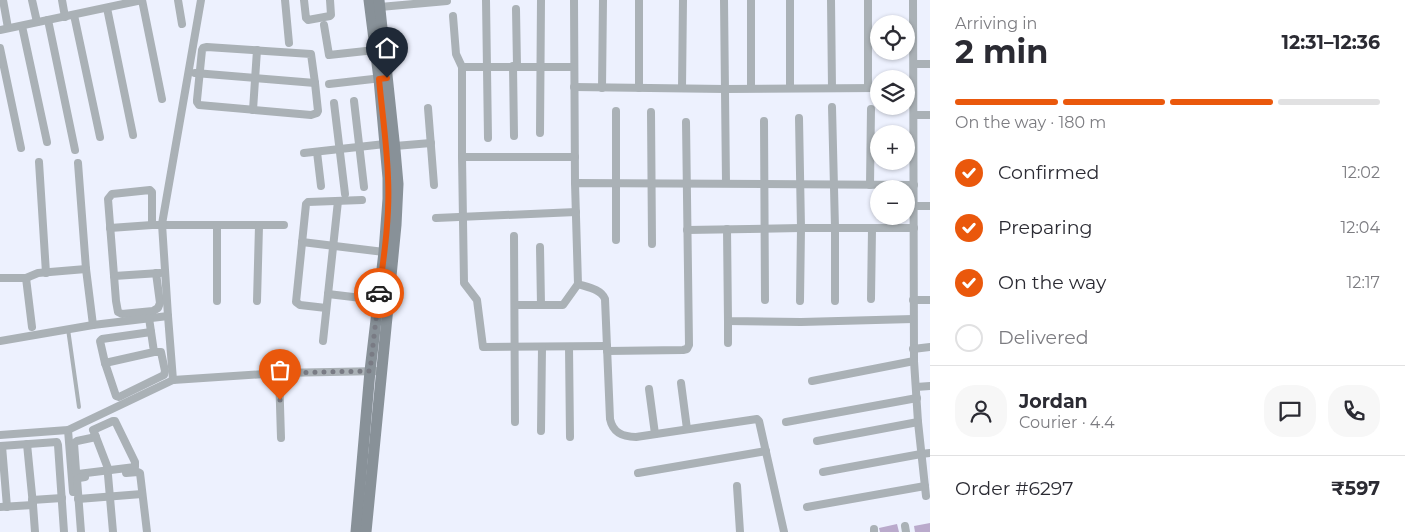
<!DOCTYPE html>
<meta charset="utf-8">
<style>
body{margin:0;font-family:Montserrat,sans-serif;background:#f7f7f7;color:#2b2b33;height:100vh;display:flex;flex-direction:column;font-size:19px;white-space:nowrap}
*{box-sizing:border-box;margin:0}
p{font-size:16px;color:#7c7c81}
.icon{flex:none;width:28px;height:28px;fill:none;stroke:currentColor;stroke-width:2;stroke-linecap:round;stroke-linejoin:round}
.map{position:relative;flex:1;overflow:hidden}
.drawer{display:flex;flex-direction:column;background:#fff;width:475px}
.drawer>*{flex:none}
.buttons{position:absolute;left:870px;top:15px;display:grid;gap:10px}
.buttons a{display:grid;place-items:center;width:45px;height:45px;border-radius:50%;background:#fff;box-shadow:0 1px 4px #0004;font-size:25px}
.pin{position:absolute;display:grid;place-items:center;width:42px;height:42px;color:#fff;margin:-51px -21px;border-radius:50% 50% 50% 0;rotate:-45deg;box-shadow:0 0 5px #0007}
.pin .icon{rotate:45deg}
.courier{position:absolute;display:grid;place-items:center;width:50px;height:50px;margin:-25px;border:4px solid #ea580c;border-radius:50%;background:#fff;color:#222;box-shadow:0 1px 6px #0007}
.summary em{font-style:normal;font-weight:700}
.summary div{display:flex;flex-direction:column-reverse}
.summary{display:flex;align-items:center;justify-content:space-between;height:85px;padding:0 25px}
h1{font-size:32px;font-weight:700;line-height:38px}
.bar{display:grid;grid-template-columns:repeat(4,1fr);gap:8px 5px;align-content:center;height:60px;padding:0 25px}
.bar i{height:6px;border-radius:4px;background:#e1e1e2}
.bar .selected{background:#ea580c}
.bar p{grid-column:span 4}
.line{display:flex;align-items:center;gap:12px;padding:0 25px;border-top:1px solid #e1e1e2}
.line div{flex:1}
.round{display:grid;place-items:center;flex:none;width:52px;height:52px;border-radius:20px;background:#f7f7f7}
ol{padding:0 25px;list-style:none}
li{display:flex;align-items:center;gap:15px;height:55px}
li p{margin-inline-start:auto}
li .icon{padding:5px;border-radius:50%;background:#ea580c;color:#fff;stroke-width:4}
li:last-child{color:#7c7c81}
li i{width:28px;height:28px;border:2px solid #e1e1e2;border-radius:50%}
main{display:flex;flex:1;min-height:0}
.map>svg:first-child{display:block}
.building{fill:#baaacc}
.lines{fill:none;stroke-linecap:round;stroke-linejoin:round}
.lane{stroke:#aab1b6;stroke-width:4}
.street{stroke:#aab1b6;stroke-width:8}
.secondary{stroke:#889198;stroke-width:11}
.done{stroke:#797b84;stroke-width:5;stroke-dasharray:0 9}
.route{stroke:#ea580c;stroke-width:6}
</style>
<main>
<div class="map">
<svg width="930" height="532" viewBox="0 0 930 532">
<rect width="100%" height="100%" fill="#edf1fe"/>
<g class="building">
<polygon points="930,523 930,532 915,532 914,526"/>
<polygon points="897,524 899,532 880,532 879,528"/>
</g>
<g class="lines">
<polyline class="lane" points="68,329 79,407"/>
<g class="street">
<polyline points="3,0 8,28"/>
<polyline points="32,0 37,22"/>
<polyline points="62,0 65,17"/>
<polyline points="142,0 162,99"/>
<polyline points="178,0 182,24"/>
<polyline points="285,0 289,43"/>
<polyline points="304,0 306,18 308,20 330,16 331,15 330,0"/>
<polyline points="486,0 488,138"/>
<polyline points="574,0 575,183"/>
<polyline points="724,0 726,183"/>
<polyline points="751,0 751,88"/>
<polyline points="790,0 790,88"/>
<polyline points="831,0 832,88"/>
<polyline points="913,0 914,361 918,422 926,496"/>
<polyline points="380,7 447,1"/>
<polyline points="107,8 133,135"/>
<polyline points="516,9 517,66"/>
<polyline points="74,15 100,137"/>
<polyline points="453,16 456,54 462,67 462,157"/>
<polyline points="48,20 75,150"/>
<polyline points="324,25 329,55 375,50"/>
<polyline points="22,26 47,142"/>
<polyline points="0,30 142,0"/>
<polygon points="207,47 311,54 315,83 318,111 317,113 311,115 199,105 197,102 197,100 202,50 203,48"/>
<polyline points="0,48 21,148"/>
<polyline points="914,64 930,64"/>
<polyline points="513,66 514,136"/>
<polyline points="462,67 574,67"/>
<polyline points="195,73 315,83"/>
<polyline points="329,84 382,78"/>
<polyline points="574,87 725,89 879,88"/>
<polyline points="602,88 603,0"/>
<polyline points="639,88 639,0"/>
<polyline points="682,88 683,0"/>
<polyline points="868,88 868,0"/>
<polyline points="354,101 364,187"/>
<polyline points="334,103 345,194"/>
<polyline points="832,107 835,228 835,301"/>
<polyline points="428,108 434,185"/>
<polyline points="253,110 257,50"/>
<polyline points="651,112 652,244"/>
<polyline points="914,115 930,115"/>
<polyline points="799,118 801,228 800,301"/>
<polyline points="764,121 765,300"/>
<polyline points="540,133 541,0"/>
<polyline points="395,146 431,143"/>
<polyline points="317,152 321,186"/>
<polyline points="304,153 385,144"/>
<polyline points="575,157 462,157 464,283 477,300 483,347 607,346"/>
<polyline points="39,162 46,273"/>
<polyline points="78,163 86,269 93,325"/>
<polyline points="870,185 871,109"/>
<polyline points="914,206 930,206"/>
<polyline points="436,218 576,212"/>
<polyline points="110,228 152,225"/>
<polyline points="727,229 728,321 801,322 913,319"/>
<polyline points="687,230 801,228 914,228"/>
<polyline points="514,236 515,422"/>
<polyline points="616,240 616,111"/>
<polyline points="302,242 384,252"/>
<polyline points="540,247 541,305"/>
<polyline points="156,273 160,303 158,308 153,311 122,314 118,312 116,301 108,199 112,194 150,190 152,192 152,225 284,225"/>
<polyline points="114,276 160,273"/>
<polyline points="0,278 26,278 32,327"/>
<polyline points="26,278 38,273 86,269"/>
<polyline points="328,294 378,300"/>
<polyline points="871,299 872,229"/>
<polyline points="913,300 930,300"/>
<polyline points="217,301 217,225"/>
<polyline points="257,301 259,226"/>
<polyline points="515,305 563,305 578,284"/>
<polyline points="326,308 300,305 296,302 306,204 308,202 362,200"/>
<polyline points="168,316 162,224 201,0"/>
<polyline points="728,321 728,343"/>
<polyline points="151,332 102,339 100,341 105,363 116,396 119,397 164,375 165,371 161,352 154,352"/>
<polyline points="0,341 93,325 168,316 173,380"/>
<polyline points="323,341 338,201"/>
<polyline points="569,347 570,437"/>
<polyline points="913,349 930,347"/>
<polyline points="607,351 683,350 687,349 689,345 686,122"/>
<polyline points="105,363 154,352 149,318"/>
<polyline points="279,373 281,438"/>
<polyline points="812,381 914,361"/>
<polyline points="681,383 687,429"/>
<polyline points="916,387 930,386"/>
<polyline points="649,389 655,434"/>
<polyline points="786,422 917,398"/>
<polyline points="68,430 73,492"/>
<polyline points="93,430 113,421 115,421 135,462 135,467 78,474 76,471 74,443 77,441 96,437"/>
<polyline points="541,431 542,347"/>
<polyline points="94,432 109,471"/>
<polyline points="0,435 68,430 173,380 279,373 381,371"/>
<polyline points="817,441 918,422"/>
<polyline points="27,444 33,505"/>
<polyline points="0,446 57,442 58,445 64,532"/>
<polyline points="2,446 7,507"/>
<polyline points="823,472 921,454 930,453"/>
<polyline points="126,473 138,472 140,473 147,532"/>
<polyline points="638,473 766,451"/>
<polyline points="108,475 113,532"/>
<polyline points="737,486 740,532"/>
<polyline points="78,499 142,494"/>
<polyline points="32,500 62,498"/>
<polyline points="0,507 33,505 35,532"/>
<polyline points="807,507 925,486"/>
<polyline points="905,526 906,532"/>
<polyline points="874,529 874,532"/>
<polyline points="81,532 77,479 79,478 85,477"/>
<path d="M784 532 759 421 757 419 636 437C623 437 613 433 610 419L605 299C601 289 587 287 578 284L575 183 914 185"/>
</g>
<g class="secondary">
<polyline points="356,532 370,371 384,252 388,199 388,178 379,79 369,0"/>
<polyline points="366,532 396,225 398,184 395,150 379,0"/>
</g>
</g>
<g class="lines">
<polyline class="done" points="280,400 279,373 370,371 379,293"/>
<path class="route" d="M379 293C384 256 390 216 388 178 387 145 382 112 379 79L387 78"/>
</g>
</svg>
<div class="buttons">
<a><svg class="icon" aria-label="locate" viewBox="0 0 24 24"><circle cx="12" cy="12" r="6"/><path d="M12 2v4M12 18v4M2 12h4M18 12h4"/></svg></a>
<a><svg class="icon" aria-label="layers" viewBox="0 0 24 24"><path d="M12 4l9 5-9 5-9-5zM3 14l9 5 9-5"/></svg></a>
<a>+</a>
<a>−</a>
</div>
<div class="pin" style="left:280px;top:400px;background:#ea580c"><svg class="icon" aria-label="bag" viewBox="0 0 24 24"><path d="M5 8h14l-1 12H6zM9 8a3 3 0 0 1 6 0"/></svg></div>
<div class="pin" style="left:387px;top:78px;background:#1f2937"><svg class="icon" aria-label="home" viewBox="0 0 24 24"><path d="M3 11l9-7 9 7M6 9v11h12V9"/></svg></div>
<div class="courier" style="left:379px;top:293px"><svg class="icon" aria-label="car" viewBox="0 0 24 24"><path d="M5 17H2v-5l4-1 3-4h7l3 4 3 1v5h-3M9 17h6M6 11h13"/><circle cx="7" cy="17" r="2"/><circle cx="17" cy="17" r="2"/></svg></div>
</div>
<section class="drawer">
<div class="summary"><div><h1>2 min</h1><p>Arriving in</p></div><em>12:31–12:36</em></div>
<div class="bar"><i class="selected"></i><i class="selected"></i><i class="selected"></i><i></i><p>On the way · 180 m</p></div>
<ol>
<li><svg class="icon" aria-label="check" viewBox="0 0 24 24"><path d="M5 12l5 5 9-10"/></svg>Confirmed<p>12:02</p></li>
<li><svg class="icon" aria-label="check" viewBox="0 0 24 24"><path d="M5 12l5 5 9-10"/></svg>Preparing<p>12:04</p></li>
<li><svg class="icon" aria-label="check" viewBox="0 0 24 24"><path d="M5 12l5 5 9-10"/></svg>On the way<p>12:17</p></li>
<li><i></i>Delivered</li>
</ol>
<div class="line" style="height:90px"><a class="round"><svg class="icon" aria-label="person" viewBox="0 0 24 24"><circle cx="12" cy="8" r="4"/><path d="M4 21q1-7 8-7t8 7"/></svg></a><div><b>Jordan</b><p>Courier · 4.4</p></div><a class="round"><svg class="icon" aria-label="chat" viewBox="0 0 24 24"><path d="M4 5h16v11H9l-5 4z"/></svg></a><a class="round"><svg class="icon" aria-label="phone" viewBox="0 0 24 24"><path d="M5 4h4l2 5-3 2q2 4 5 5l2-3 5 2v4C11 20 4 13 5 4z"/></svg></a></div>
<div class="line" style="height:65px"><div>Order #6297</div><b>₹597</b></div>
</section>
</main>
